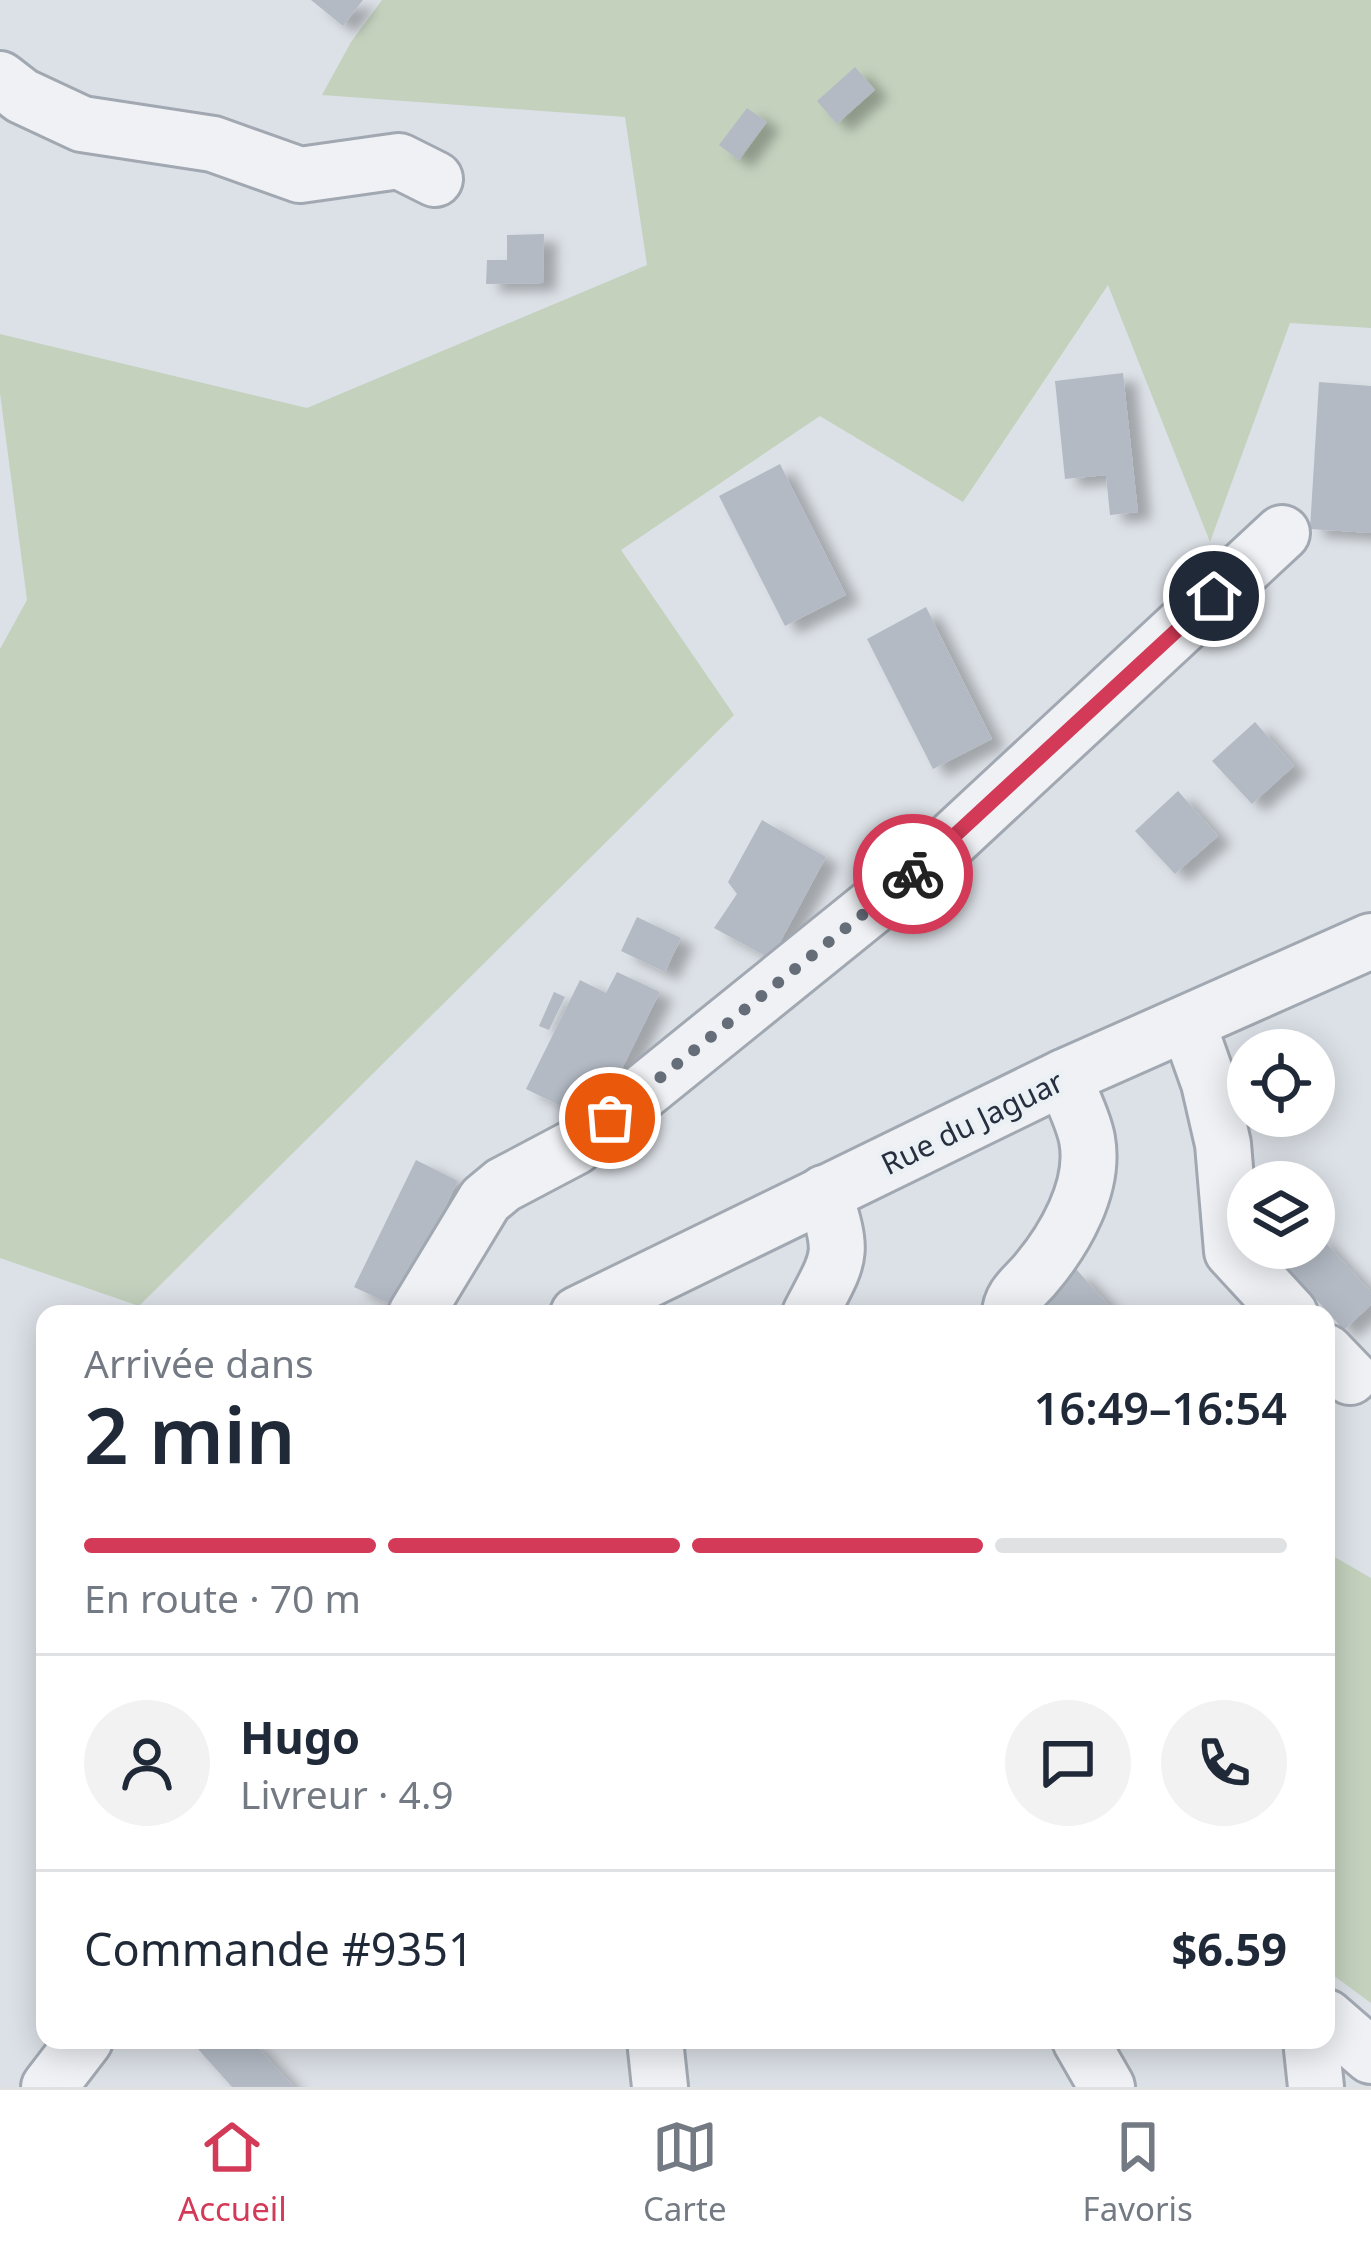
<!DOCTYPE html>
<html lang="fr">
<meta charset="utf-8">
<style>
body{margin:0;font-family:"Noto Sans",sans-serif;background:#f2f2f3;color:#1f2937;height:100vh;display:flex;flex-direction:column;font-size:45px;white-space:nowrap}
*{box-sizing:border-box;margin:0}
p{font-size:39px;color:#747a83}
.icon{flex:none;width:66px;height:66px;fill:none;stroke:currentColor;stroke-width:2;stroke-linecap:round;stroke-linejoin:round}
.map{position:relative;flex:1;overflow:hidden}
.sheet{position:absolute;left:36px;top:1305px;width:1299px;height:744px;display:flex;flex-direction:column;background:#fff;border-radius:24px;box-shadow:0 6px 30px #0003}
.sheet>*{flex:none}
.buttons{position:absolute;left:1227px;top:1029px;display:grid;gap:24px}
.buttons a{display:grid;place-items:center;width:108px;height:108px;border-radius:50%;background:#fff;box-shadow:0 6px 30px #0003;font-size:60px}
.pin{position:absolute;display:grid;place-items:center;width:102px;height:102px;color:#fff;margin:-51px;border:6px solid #fff;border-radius:50%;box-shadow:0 3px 12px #0007}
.courier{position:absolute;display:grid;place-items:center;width:120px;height:120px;margin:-60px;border:9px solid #d33a57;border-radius:50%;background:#fff;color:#222;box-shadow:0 3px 15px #0007}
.overview em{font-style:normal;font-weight:600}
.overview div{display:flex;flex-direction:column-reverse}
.overview{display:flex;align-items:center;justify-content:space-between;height:204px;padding:0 48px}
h1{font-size:78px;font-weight:600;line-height:90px}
.bar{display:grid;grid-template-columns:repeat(4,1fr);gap:18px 12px;align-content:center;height:144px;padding:0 48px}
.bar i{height:15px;border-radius:9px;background:#e0e1e3}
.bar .active{background:#d33a57}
.bar p{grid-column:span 4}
.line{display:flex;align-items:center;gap:30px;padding:0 48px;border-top:3px solid #e0e1e3}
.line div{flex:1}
.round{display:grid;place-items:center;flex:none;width:126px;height:126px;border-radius:63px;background:#f2f2f3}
.tabs{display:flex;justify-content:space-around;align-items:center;height:168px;border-top:3px solid #e0e1e3;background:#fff;font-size:33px;color:#747a83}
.tabs a{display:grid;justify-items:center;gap:6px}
.tabs .active{color:#d33a57}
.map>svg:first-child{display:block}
.green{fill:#c3d1bd}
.building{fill:#b3bac4;filter:url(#shadow)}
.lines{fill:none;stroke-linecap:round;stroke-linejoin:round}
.minor-casing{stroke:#a1a8b1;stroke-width:60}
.minor{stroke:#eff1f5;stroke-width:54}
.done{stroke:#656d79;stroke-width:12;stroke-dasharray:0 21.6}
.route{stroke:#d33a57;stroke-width:15}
.labels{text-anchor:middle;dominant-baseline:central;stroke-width:9;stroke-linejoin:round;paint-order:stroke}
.street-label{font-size:30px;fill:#252f3e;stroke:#ebf0f5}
</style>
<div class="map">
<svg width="1371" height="2087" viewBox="0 0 1371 2087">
<defs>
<filter id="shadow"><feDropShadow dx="13" dy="8" stdDeviation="6" flood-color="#0004"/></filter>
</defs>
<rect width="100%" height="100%" fill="#dce1e7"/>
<g class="green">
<polygon points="382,0 1371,0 1371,328 1290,323 1210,542 1108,285 963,502 820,416 621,550 734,715 139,1306 0,1258 0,649 27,600 0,393 0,334 307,408 647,265 625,117 322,95 351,42"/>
<polygon points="1326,1552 1371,1578 1371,2003 1326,1970"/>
</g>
<g class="building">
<polygon points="311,0 363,0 343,26"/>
<polygon points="855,67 875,90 837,124 817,101"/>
<polygon points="747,108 767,122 739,160 719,145"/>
<polygon points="544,234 543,283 486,284 487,260 507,260 507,235"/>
<polygon points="1123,373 1138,512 1110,515 1106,475 1065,479 1055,381"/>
<polygon points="1319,382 1371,386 1371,533 1310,529"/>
<polygon points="780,464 846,595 785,626 719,496"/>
<polygon points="926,607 992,739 933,769 867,639"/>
<polygon points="1255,722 1294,766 1252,804 1212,761"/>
<polygon points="1178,791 1218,836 1175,874 1135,831"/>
<polygon points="762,820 826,857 771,959 714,928 737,894 728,882"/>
<polygon points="637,917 681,938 665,972 621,951"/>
<polygon points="617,972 660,992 595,1123 526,1089 580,980 606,993"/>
<polygon points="554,992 565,997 549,1030 539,1026"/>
<polygon points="416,1160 458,1181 396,1307 354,1287"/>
<polygon points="1314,1230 1371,1292 1371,1305 1344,1330 1269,1248 1314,1248"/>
<polygon points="1076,1269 1117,1314 1055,1314 1042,1300"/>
<polygon points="190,2040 251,2040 294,2087 232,2087"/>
</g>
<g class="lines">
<g class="minor-casing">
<g id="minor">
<polyline points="0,79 22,96 82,124 213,144 300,175 399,161 435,179"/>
<polyline points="1188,1024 1209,1083 1223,1144 1232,1251 1290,1314"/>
<polyline points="416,1314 485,1200 503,1185 575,1147 930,860 1282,533"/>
<polyline points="578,1314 1064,1077 1371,941"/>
<path d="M810 1314C840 1256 845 1257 824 1193"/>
<path d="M1010 1314C1010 1298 1023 1288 1034 1276 1064 1241 1096 1187 1087 1139 1083 1118 1071 1097 1064 1077"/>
<polyline points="1326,1352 1350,1377"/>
<polyline points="1326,2017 1371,2056"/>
<polyline points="655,2040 660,2087"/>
<polyline points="1080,2040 1107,2087"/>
<polyline points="1311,2040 1316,2087"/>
<polyline points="49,2087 85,2040"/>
</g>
</g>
<use href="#minor" class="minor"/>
</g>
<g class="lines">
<polyline class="done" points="610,1118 913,874"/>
<polyline class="route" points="913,874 1214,596"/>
</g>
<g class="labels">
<g class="street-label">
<text transform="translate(972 1122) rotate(-26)">Rue du Jaguar</text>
</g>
</g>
</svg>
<div class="buttons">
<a><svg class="icon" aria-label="locate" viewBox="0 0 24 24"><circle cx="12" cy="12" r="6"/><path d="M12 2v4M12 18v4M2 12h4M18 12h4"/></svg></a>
<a><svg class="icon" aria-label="layers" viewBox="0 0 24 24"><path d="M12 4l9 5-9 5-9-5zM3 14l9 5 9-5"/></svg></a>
</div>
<div class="pin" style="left:610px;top:1118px;background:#ea580c"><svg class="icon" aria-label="bag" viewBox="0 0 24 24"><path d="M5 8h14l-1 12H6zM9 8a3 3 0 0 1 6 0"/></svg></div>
<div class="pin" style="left:1214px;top:596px;background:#1f2937"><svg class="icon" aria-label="home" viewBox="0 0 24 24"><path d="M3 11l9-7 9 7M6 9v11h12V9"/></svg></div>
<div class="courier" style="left:913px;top:874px"><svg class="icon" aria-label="bike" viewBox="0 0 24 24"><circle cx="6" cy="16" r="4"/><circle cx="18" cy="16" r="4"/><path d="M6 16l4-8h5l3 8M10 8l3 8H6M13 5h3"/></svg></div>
<section class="sheet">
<div class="overview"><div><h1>2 min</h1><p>Arrivée dans</p></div><em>16:49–16:54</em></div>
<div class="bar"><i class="active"></i><i class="active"></i><i class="active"></i><i></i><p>En route · 70 m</p></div>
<div class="line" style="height:216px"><a class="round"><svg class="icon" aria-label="person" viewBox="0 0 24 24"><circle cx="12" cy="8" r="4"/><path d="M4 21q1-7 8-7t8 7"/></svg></a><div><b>Hugo</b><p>Livreur · 4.9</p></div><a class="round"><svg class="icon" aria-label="chat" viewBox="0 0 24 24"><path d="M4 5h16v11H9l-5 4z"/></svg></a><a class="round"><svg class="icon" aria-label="phone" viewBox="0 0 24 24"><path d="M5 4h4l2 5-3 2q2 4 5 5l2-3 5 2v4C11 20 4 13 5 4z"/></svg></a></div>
<div class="line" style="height:156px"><div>Commande #9351</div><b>$6.59</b></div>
</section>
</div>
<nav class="tabs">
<a class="active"><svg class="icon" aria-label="home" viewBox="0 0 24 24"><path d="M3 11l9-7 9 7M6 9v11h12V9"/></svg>Accueil</a>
<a><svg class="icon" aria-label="map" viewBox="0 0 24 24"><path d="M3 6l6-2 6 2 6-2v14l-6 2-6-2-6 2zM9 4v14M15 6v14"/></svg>Carte</a>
<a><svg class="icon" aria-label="saved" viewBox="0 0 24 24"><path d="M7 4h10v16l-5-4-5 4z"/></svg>Favoris</a>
</nav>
